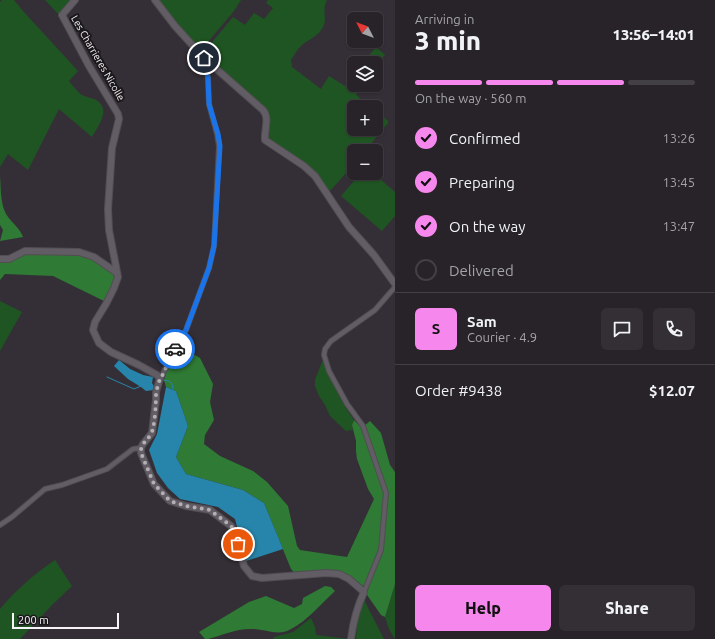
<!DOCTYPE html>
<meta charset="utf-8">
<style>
body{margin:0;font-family:Ubuntu,sans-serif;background:#332f34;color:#f1f3f6;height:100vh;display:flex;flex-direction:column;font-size:15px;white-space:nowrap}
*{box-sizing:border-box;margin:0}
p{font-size:13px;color:#a4a4a8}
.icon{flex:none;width:22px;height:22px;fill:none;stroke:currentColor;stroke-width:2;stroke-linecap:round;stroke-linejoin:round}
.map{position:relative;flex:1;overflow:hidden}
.side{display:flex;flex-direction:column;background:#272328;width:320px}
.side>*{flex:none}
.needle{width:26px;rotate:312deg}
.controls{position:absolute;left:347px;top:12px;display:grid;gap:8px}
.controls a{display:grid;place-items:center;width:36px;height:36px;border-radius:6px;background:#272328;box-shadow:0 1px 3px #0004,0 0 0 1px #434045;font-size:20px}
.scale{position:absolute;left:12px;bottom:10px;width:107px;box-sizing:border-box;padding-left:4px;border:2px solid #f7f4f8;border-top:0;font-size:11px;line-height:14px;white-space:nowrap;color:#f7f4f8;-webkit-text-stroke:3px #1b181c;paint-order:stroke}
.pin{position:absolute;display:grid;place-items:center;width:34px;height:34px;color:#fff;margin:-17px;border:2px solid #fff;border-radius:50%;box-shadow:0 1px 4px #0007}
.courier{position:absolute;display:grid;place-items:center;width:40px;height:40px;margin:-20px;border:3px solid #1a73e8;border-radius:50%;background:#fff;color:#222;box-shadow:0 1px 5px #0007}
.headline em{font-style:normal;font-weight:800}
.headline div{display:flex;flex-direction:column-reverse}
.headline{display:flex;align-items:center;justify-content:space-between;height:68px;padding:0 20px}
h1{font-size:26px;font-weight:800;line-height:30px}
.bar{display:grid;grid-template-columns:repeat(4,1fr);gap:6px 4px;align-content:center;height:48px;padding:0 20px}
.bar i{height:5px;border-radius:3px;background:#434045}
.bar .selected{background:#f688ed}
.bar p{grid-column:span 4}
.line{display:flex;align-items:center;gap:10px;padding:0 20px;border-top:1px solid #434045}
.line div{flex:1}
.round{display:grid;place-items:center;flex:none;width:42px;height:42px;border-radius:6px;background:#332f34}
ol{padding:0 20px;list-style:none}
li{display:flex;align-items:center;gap:12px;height:44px}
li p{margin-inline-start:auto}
li .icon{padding:4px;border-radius:50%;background:#f688ed;color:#111;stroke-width:4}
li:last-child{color:#a4a4a8}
li i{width:22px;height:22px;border:2px solid #434045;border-radius:50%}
.cta{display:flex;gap:8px;margin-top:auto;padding:8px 20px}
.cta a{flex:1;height:46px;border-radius:6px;background:#f688ed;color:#111;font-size:16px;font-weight:800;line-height:46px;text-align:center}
.cta a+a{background:#332f34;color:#f1f3f6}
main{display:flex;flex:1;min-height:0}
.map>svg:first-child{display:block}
.green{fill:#1f5522}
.forest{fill:#2f7a34}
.water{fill:#2785ab}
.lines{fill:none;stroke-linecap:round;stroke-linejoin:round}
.stream{stroke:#2785ab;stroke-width:1}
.street-casing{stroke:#514d52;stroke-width:6}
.secondary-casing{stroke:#514d52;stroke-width:8}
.street{stroke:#625d65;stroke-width:4}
.secondary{stroke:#625d65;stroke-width:6}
.done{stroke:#b3afb4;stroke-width:4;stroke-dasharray:0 7.2}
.route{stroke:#1a73e8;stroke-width:5}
.labels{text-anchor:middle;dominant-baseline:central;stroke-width:4;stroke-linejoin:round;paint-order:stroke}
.street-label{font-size:10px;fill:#f7f4f8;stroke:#1b181c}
</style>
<main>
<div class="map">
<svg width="395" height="639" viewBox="0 0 395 639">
<rect width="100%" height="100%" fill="#342f36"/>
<g class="green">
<path d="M2 0H14L23 11 78 71 69 81C73 85 77 92 82 95 86 97 91 98 94 99 113 108 98 126 92 137L59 109 28 170 8 154 0 167V2Z"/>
<polygon points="45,0 73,0 59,15"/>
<polygon points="157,0 241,0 234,11 201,50 199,50"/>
<path d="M268 0H327C321 11 328 18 323 27 319 36 309 39 302 45 297 49 294 56 291 60L292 67 321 89 329 76 345 86 354 75V85H364L356 95 371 107H354V129H376V111L388 121V123L365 151H354V164L330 191H328L316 174 270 141 267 138 268 115 202 54 233 17 245 25 254 13 264 19 273 8 266 3Z"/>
<polygon points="376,47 385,55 376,65 376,63 363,63"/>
<polygon points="361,173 373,173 395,192 395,216 382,231 341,196"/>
<polygon points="0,301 22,312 0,351"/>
<path d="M324 361C332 382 341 402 354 420L352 425 353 430 346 431 330 416 325 405 319 396 315 386V380L322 362Z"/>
<path d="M55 560 72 586 53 604 20 639H0V609C17 589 33 575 55 560Z"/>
<polygon points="395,584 395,639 389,629 385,617"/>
<polygon points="363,598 384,639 356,639 357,626"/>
<polygon points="311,618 315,627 316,635 348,639 273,639 274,637 293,632"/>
</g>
<g class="forest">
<path d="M0 176C1 188 0 202 6 214 11 222 20 228 23 237L0 241 3 230 0 225Z"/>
<polygon points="24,253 79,254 87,256 115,274 116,277 106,302 53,276 5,274 0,280 0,260"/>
<polygon points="195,355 200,358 213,384 210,402 214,420 205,435 204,444 220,456 253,471 267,482 288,506 297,546 300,550 347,557 374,499 368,489 357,459 356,451 356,441 352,425 354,420 361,427 384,493 379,549 365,585 362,586 360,585 339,572 326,570 294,572 291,569 264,503 243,490 186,474 176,457 188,426 176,391 166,387 164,380 170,361"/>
<polygon points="370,421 381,433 390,465 395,472 395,584 385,617 381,615 365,592 382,550 387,493 364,426"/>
<path d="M325 586 331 587 335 591C323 602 306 622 291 629 278 637 266 629 253 629 237 628 223 635 208 639H205L199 632 249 602 266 596 294 608 302 604 303 598Z"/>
</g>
<g class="water">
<polygon points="119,360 130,369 143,375 153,377 152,383 155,388 154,390 146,391 141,387 128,379 114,366"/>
<polygon points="166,387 176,391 188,426 176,457 186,474 243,490 264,503 283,549 246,561 235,519 218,507 180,499 168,488 157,473 149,450 157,434"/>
</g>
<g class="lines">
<g class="stream">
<polyline points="107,377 134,389 141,386"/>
<polyline points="163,380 169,381 172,384 173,389"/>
</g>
<g class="street-casing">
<g id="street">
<polyline points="160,378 162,376 173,351 186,330 209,268 214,246 219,146 217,134 209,104 208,78 204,58"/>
<polyline points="0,525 12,517 45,489 62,485 107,469 133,449 141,448"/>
<polyline points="364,592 381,550 386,493 363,426 347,404 329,371 324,355 325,349 331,341 375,310 395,287"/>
</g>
</g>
<g class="secondary-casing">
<g id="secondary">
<path d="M75 0 62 15 89 66 118 114 119 119 112 148 108 209 109 230 118 277 114 288 106 304 95 322 93 330 99 343 111 352 139 365 157 375 160 378 156 392V400L152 433 143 444 141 448V453L154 484 170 501 186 506 210 510 231 526 235 533 244 566 252 576 262 578 326 573 339 574 349 579 364 592C357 607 353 623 351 639"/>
<path d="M155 0 175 26 204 58 263 110C270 118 264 130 265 140L304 166 315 176 349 227 374 255 395 284"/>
<polyline points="0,259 9,259 25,251 79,252 94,257 117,273"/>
</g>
</g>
<use href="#street" class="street"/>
<use href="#secondary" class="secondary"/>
</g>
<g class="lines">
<path class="done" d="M175 349 162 376 160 378C159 383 157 388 156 393 156 403 155 427 151 434 147 441 140 444 141 453L154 484 170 501 186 506 210 510 231 526 235 533 238 544"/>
<polyline class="route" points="175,349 186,330 209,268 214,246 220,146 218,134 209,104 208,78 204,58"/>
</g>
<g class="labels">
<g class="street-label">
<text transform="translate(98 58) rotate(60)">Les Charrieres Nicolle</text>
</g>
</g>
</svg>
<div class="controls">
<a><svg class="needle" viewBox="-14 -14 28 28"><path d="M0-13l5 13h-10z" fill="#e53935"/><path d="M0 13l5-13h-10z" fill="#a4a4a8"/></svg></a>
<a><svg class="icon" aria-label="layers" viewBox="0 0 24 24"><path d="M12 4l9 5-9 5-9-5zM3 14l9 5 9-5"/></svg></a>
<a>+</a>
<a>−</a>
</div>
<div class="scale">200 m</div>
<div class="pin" style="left:238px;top:544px;background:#ea580c"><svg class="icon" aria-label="bag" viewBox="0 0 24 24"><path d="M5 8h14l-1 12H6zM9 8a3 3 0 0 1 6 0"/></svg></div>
<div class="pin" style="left:204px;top:58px;background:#1f2937"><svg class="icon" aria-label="home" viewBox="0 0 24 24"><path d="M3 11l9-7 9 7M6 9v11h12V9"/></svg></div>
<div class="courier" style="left:175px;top:349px"><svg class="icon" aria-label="car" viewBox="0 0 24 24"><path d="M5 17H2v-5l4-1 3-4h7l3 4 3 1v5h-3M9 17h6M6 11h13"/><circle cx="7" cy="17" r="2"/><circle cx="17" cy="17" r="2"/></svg></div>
</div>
<section class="side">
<div class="headline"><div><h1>3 min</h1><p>Arriving in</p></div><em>13:56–14:01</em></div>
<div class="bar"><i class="selected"></i><i class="selected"></i><i class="selected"></i><i></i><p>On the way · 560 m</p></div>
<ol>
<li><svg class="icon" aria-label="check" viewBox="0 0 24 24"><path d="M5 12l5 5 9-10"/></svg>Confirmed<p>13:26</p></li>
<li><svg class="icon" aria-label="check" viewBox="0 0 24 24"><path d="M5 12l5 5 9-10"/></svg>Preparing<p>13:45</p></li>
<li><svg class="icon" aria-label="check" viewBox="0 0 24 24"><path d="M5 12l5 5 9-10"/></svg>On the way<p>13:47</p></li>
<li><i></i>Delivered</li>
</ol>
<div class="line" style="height:72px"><b class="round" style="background:#f688ed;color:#111">S</b><div><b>Sam</b><p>Courier · 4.9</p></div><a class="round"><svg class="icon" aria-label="chat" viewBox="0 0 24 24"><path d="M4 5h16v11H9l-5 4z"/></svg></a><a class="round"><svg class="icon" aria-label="phone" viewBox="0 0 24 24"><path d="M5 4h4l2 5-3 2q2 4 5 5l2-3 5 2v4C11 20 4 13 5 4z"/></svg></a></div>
<div class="line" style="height:52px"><div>Order #9438</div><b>$12.07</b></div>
<div class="cta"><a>Help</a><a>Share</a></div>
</section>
</main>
